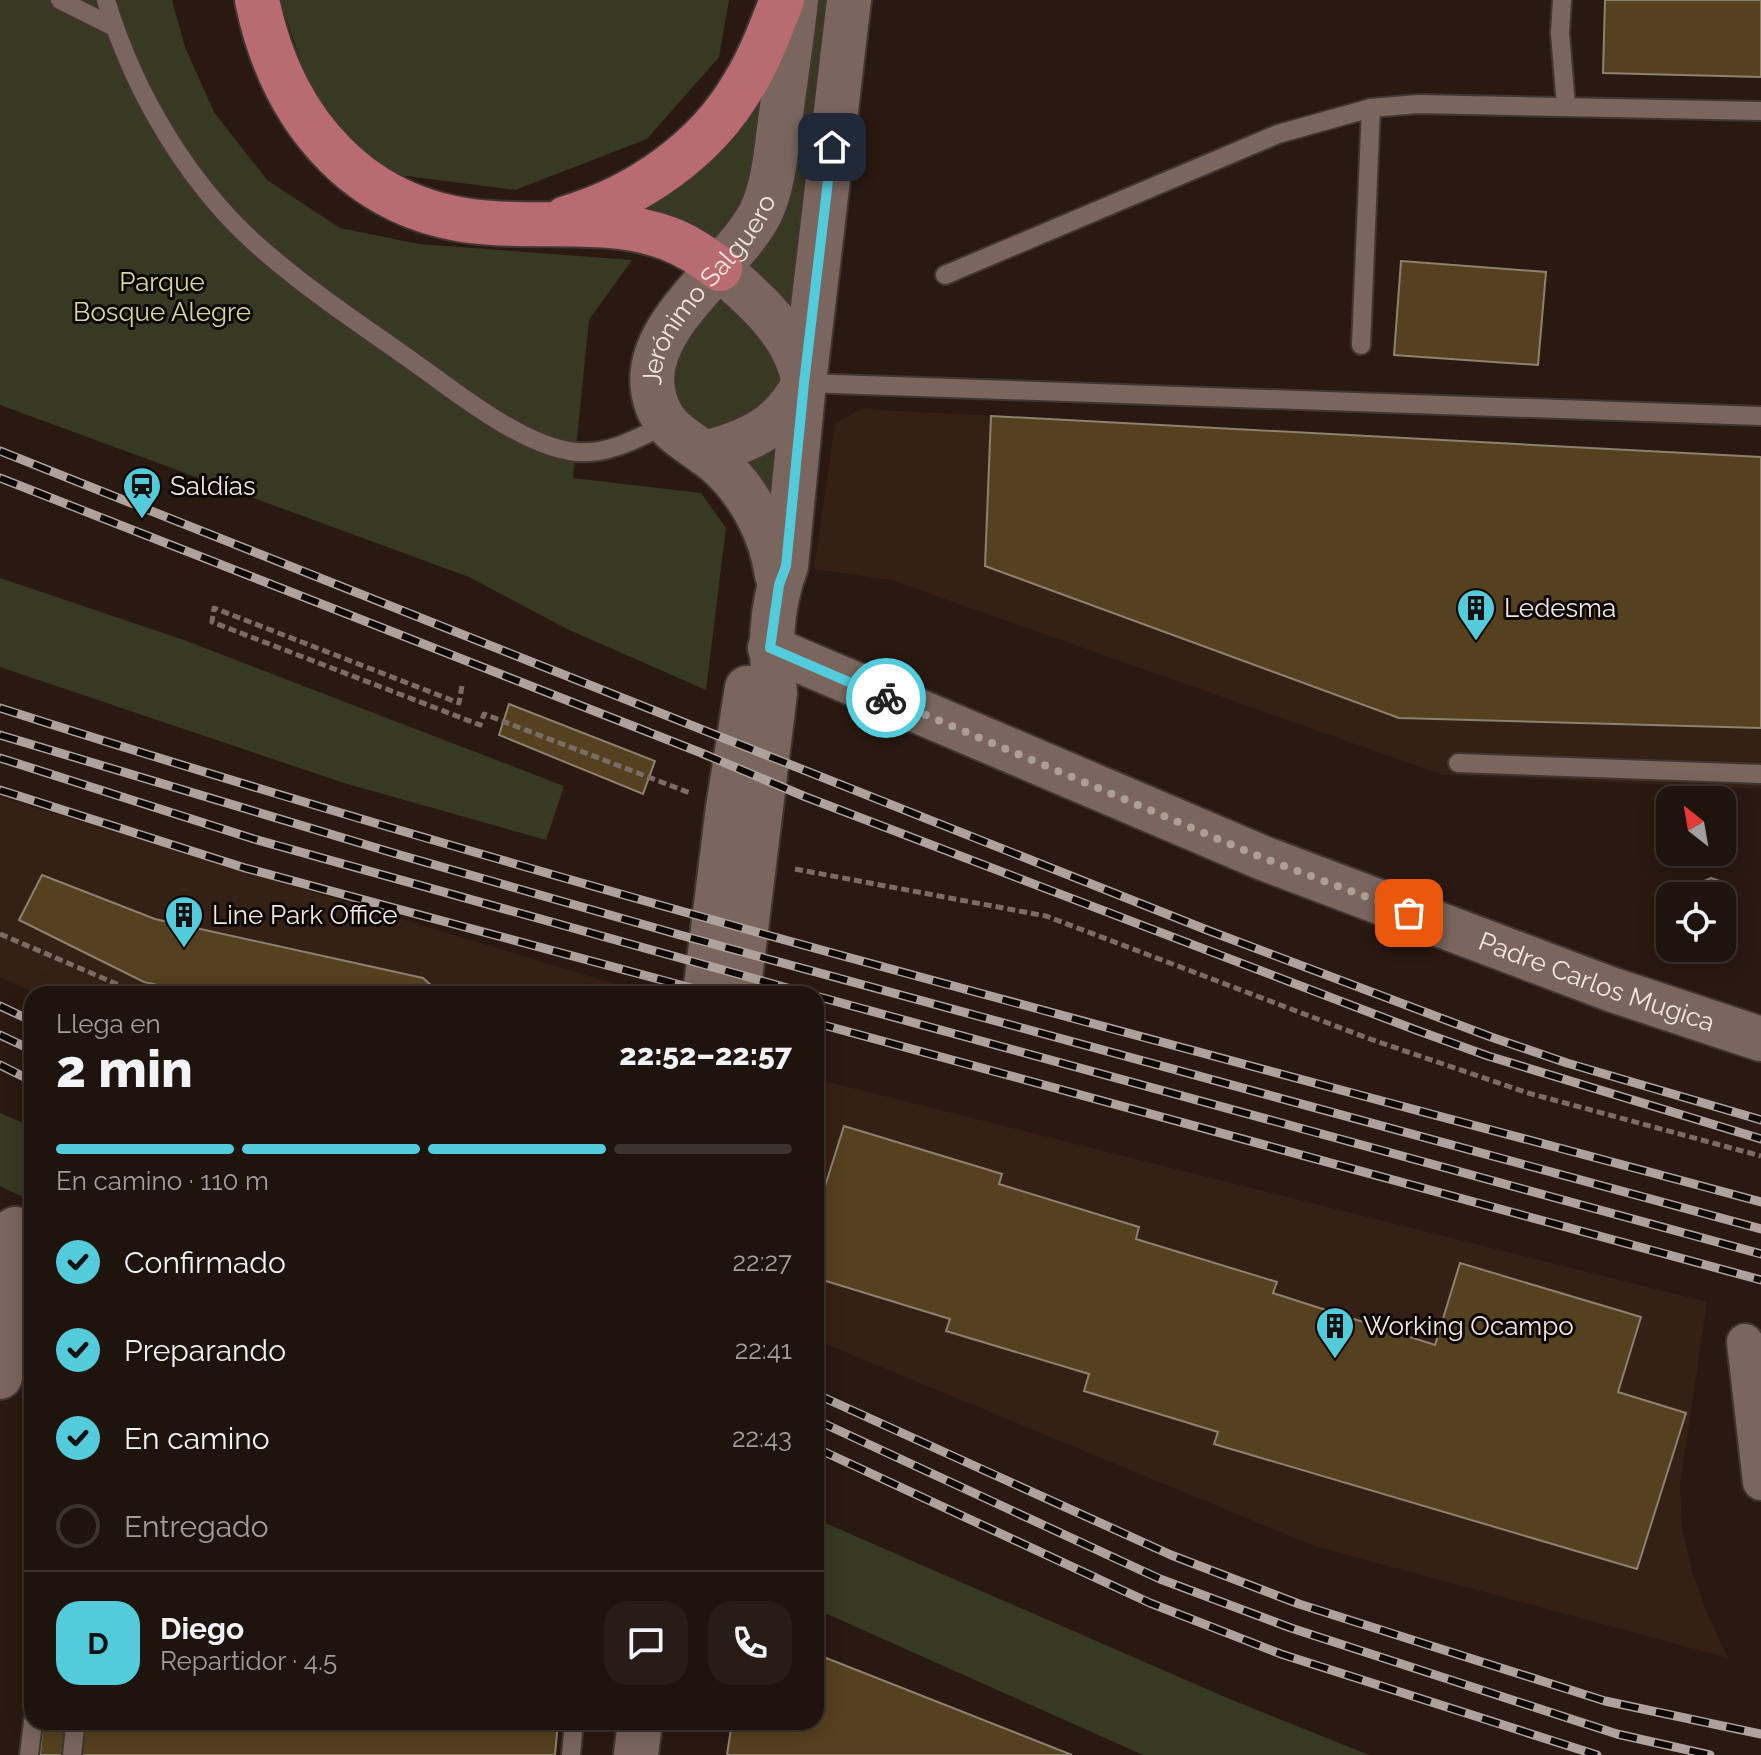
<!DOCTYPE html>
<html lang="es">
<meta charset="utf-8">
<style>
body{margin:0;font-family:Raleway,sans-serif;background:#271c16;color:#f1f3f6;height:100vh;display:flex;flex-direction:column;font-size:30px;white-space:nowrap}
*{box-sizing:border-box;margin:0}
p{font-size:26px;color:#a19e9d}
.icon{flex:none;width:44px;height:44px;fill:none;stroke:currentColor;stroke-width:2;stroke-linecap:round;stroke-linejoin:round}
.map{position:relative;flex:1;overflow:hidden}
.panel{position:absolute;left:24px;top:986px;width:800px;height:744px;display:flex;flex-direction:column;background:#1f130d;border-radius:24px;box-shadow:0 4px 20px #0003,0 0 0 2px #3c322e}
.panel>*{flex:none}
.needle{width:52px;rotate:329deg}
.buttons{position:absolute;left:1656px;top:786px;display:grid;gap:16px}
.buttons a{display:grid;place-items:center;width:80px;height:80px;border-radius:16px;background:#1f130d;box-shadow:0 4px 20px #0003,0 0 0 2px #3c322e;font-size:40px}
.pin{position:absolute;display:grid;place-items:center;width:68px;height:68px;color:#fff;margin:-34px;border-radius:16px;box-shadow:0 4px 12px #0006}
.courier{position:absolute;display:grid;place-items:center;width:80px;height:80px;margin:-40px;border:6px solid #53cbdb;border-radius:50%;background:#fff;color:#222;box-shadow:0 2px 10px #0007}
.overview em{font-style:normal;font-weight:800}
.overview div{display:flex;flex-direction:column-reverse}
.overview{display:flex;align-items:center;justify-content:space-between;height:136px;padding:0 32px}
h1{font-size:52px;font-weight:800;line-height:60px}
.bar{display:grid;grid-template-columns:repeat(4,1fr);gap:12px 8px;align-content:center;height:96px;padding:0 32px}
.bar i{height:10px;border-radius:6px;background:#3c322e}
.bar .on{background:#53cbdb}
.bar p{grid-column:span 4}
.line{display:flex;align-items:center;gap:20px;padding:0 32px;border-top:2px solid #3c322e}
.line div{flex:1}
.round{display:grid;place-items:center;flex:none;width:84px;height:84px;border-radius:24px;background:#271c16}
ol{padding:0 32px;list-style:none}
li{display:flex;align-items:center;gap:24px;height:88px}
li p{margin-inline-start:auto}
li .icon{padding:8px;border-radius:50%;background:#53cbdb;color:#111;stroke-width:4}
li:last-child{color:#a19e9d}
li i{width:44px;height:44px;border:4px solid #3c322e;border-radius:50%}
.map>svg:first-child{display:block}
.built{fill:#352015}
.green{fill:#383922}
.building{fill:#554120;stroke:#8d8170;stroke-width:2}
.lines{fill:none;stroke-linecap:round;stroke-linejoin:round}
.lane-casing{stroke:#423632;stroke-width:22}
.street-casing{stroke:#423632;stroke-width:40}
.secondary-casing{stroke:#423632;stroke-width:48}
.highway-casing{stroke:#423632;stroke-width:48}
.path{stroke:#7b6d66;stroke-width:5;stroke-dasharray:8 4;stroke-linecap:butt}
.lane{stroke:#7a665d;stroke-width:18}
.street{stroke:#7a665d;stroke-width:36}
.secondary{stroke:#7a665d;stroke-width:44}
.highway{stroke:#b86b71;stroke-width:44}
.rail-casing{stroke:#afa29c;stroke-width:9}
.rail{stroke:#0c0604;stroke-width:6;stroke-dasharray:18;stroke-linecap:butt}
.done{stroke:#ac9f98;stroke-width:8;stroke-dasharray:0 14.4}
.route{stroke:#53cbdb;stroke-width:10}
.labels{text-anchor:middle;dominant-baseline:central;stroke-width:6;stroke-linejoin:round;paint-order:stroke}
.park-label{font-size:26px;fill:#d6da98;stroke:#0c0604}
.street-label{font-size:26px;fill:#f2e7e1;stroke:#0c0604}
.poi-label{font-size:26px;fill:#f2e7e1;stroke:#0c0604;text-anchor:start}
</style>
<div class="map">
<svg width="1761" height="1755" viewBox="0 0 1761 1755">
<rect width="100%" height="100%" fill="#291911"/>
<g class="built">
<polygon points="861,409 1761,457 1761,789 1443,775 891,580 814,569 835,424"/>
<polygon points="0,797 648,994 36,994 0,977"/>
<polygon points="816,1079 1707,1302 1680,1485 1682,1530 1692,1571 1707,1613 1728,1658 1314,1546 816,1340"/>
</g>
<g class="green">
<polygon points="0,0 172,0 185,47 214,112 267,180 340,228 419,244 632,260 589,320 573,478 701,493 726,528 706,690 567,629 469,577 0,405"/>
<polygon points="280,0 729,0 719,57 647,139 515,190 398,175 322,122"/>
<polygon points="782,0 849,0 786,566 654,393 719,269 568,218 671,165"/>
<polygon points="0,578 184,640 564,786 546,840 344,783 0,667"/>
<polygon points="0,1113 32,1127 32,1201 0,1186"/>
<polygon points="816,1519 1225,1697 1369,1755 1143,1755 816,1609"/>
</g>
<g class="building">
<polygon points="1605,0 1761,0 1761,77 1603,73"/>
<polygon points="1401,261 1546,272 1538,365 1394,355"/>
<polygon points="991,416 1761,457 1761,728 1399,718 985,566"/>
<polygon points="509,704 655,761 643,794 499,735"/>
<polygon points="42,875 155,919 423,978 441,994 197,994 144,982 19,920"/>
<polygon points="1711,878 1726,883 1733,895 1731,909 1722,917 1722,896 1692,896 1697,884"/>
<polygon points="844,1126 1002,1174 999,1184 1139,1227 1136,1239 1277,1282 1273,1293 1435,1345 1460,1263 1641,1317 1618,1392 1686,1413 1637,1569 1214,1444 1218,1432 1084,1391 1089,1374 946,1331 950,1319 816,1278 816,1215"/>
<polygon points="816,1654 1072,1755 727,1755 732,1722 816,1722"/>
<polygon points="43,1722 558,1722 555,1755 40,1755"/>
</g>
<g class="lines">
<g class="lane-casing">
<g id="lane">
<polyline points="60,0 114,27"/>
<path d="M106 0C135 96 193 193 271 257 318 297 372 332 422 368 462 397 526 447 576 452 609 455 638 438 667 424"/>
<polyline points="1562,0 1560,33 1566,106"/>
<polyline points="945,275 1278,134 1371,108 1418,104 1761,111"/>
<polyline points="1361,345 1371,108"/>
<polyline points="804,383 1761,416"/>
<polyline points="1458,763 1761,774"/>
<polyline points="29,1755 33,1722"/>
<polyline points="72,1755 75,1728"/>
<polyline points="571,1755 574,1722"/>
</g>
</g>
<g class="street-casing">
<polyline id="street" points="1745,1342 1761,1482"/>
</g>
<g class="secondary-casing">
<g id="secondary">
<path d="M704 453C749 442 783 426 804 383 795 333 756 300 720 269"/>
<path id="s1" d="M777 575C771 532 748 489 715 461 687 438 660 432 653 390 643 324 731 269 760 214 775 183 776 148 781 114 786 76 792 38 796 0"/>
<path id="s2" d="M770 648 1263 858 1613 990 1761 1039"/>
<polyline points="705,994 728,808 747,688"/>
<path d="M738 994 775 693C770 649 770 609 786 566L804 383 849 0"/>
<polyline points="0,1377 15,1229 32,1237"/>
<polyline points="636,1755 640,1722"/>
</g>
</g>
<g class="highway-casing">
<g id="highway">
<path d="M257 0C282 122 362 216 493 223 551 227 612 218 667 238 687 245 703 257 720 269"/>
<path d="M566 218C638 197 707 149 744 84 760 58 771 28 782 0"/>
</g>
</g>
<g class="path">
<polyline points="462,686 459,703 214,608 212,622 480,725 484,714 690,793"/>
<polyline points="795,869 1046,916 1370,1039 1528,1093 1761,1156"/>
<polyline points="0,934 140,994"/>
</g>
<use href="#lane" class="lane"/>
<use href="#street" class="street"/>
<use href="#secondary" class="secondary"/>
<use href="#highway" class="highway"/>
<g class="rail-casing">
<g id="rail">
<polyline points="0,451 1207,930 1491,1037 1567,1063 1761,1120"/>
<polyline points="0,478 699,752 806,797 1416,1030 1488,1056 1761,1139"/>
<path d="M0 708C581 894 1173 1044 1761 1202"/>
<polyline points="0,735 400,855 680,935 1761,1229"/>
<polyline points="0,758 254,839 809,994"/>
<polyline points="0,790 245,868 714,994"/>
<polyline points="816,996 1761,1254"/>
<polyline points="0,1006 32,1021"/>
<polyline points="816,1023 1761,1280"/>
<polyline points="0,1035 32,1050"/>
<polyline points="0,1065 32,1081"/>
<polyline points="816,1394 1171,1555 1299,1604 1605,1701 1761,1734"/>
<polyline points="816,1420 1160,1579 1291,1628 1617,1734 1710,1755"/>
<polyline points="816,1448 1150,1603 1281,1654 1597,1755"/>
</g>
</g>
<use href="#rail" class="rail"/>
</g>
<g class="lines">
<polyline class="done" points="886,698 1263,858 1409,913"/>
<polyline class="route" points="832,147 804,383 786,566 779,585 770,648 886,698"/>
</g>
<defs>
<g id="station-pin" transform="scale(2)"><path d="M0 17L-7.5 6A9.5 9.5 0 1 1 7.5 6Z" fill="#53cbdb" stroke="#0c0604"/><path d="M-3-6H3Q5-6 5-4V2Q5 4 3 4L4.5 6H3L1.5 4h-3L-3 6H-4.5L-3 4Q-5 4-5 2V-4Q-5-6-3-6ZM-3.5-4v3h7v-3ZM-3.5 1v1.5H-2V1ZM2 1v1.5H3.5V1Z" fill="#111"/></g>
<g id="building-pin" transform="scale(2)"><path d="M0 17L-7.5 6A9.5 9.5 0 1 1 7.5 6Z" fill="#53cbdb" stroke="#0c0604"/><path d="M-4-6H4V6H1V3H-1V6H-4ZM-2.5-4.3h1.7v1.8h-1.7ZM.8-4.3h1.7v1.8H.8ZM-2.5-1h1.7V.8h-1.7ZM.8-1h1.7V.8H.8Z" fill="#111"/></g>
</defs>
<g fill-rule="evenodd">
<use href="#station-pin" x="142" y="486"/>
<use href="#building-pin" x="1476" y="608"/>
<use href="#building-pin" x="184" y="915"/>
<use href="#building-pin" x="1335" y="1326"/>
</g>
<g class="labels">
<g class="park-label">
<text x="162" y="282">Parque<tspan x="162" dy="30">Bosque Alegre</tspan></text>
</g>
<g class="street-label">
<text stroke="none"><textPath href="#s1" startOffset="348">Jerónimo Salguero</textPath></text>
<text stroke="none"><textPath href="#s2" startOffset="892">Padre Carlos Mugica</textPath></text>
</g>
<g class="poi-label">
<text x="170" y="486">Saldías</text>
<text x="1504" y="608">Ledesma</text>
<text x="212" y="915">Line Park Office</text>
<text x="1363" y="1326">Working Ocampo</text>
</g>
</g>
</svg>
<div class="buttons">
<a><svg class="needle" viewBox="-14 -14 28 28"><path d="M0-13l5 13h-10z" fill="#e53935"/><path d="M0 13l5-13h-10z" fill="#a19e9d"/></svg></a>
<a><svg class="icon" aria-label="locate" viewBox="0 0 24 24"><circle cx="12" cy="12" r="6"/><path d="M12 2v4M12 18v4M2 12h4M18 12h4"/></svg></a>
</div>
<div class="pin" style="left:1409px;top:913px;background:#ea580c"><svg class="icon" aria-label="bag" viewBox="0 0 24 24"><path d="M5 8h14l-1 12H6zM9 8a3 3 0 0 1 6 0"/></svg></div>
<div class="pin" style="left:832px;top:147px;background:#1f2937"><svg class="icon" aria-label="home" viewBox="0 0 24 24"><path d="M3 11l9-7 9 7M6 9v11h12V9"/></svg></div>
<div class="courier" style="left:886px;top:698px"><svg class="icon" aria-label="bike" viewBox="0 0 24 24"><circle cx="6" cy="16" r="4"/><circle cx="18" cy="16" r="4"/><path d="M6 16l4-8h5l3 8M10 8l3 8H6M13 5h3"/></svg></div>
<section class="panel">
<div class="overview"><div><h1>2 min</h1><p>Llega en</p></div><em>22:52–22:57</em></div>
<div class="bar"><i class="on"></i><i class="on"></i><i class="on"></i><i></i><p>En camino · 110 m</p></div>
<ol>
<li><svg class="icon" aria-label="check" viewBox="0 0 24 24"><path d="M5 12l5 5 9-10"/></svg>Confirmado<p>22:27</p></li>
<li><svg class="icon" aria-label="check" viewBox="0 0 24 24"><path d="M5 12l5 5 9-10"/></svg>Preparando<p>22:41</p></li>
<li><svg class="icon" aria-label="check" viewBox="0 0 24 24"><path d="M5 12l5 5 9-10"/></svg>En camino<p>22:43</p></li>
<li><i></i>Entregado</li>
</ol>
<div class="line" style="height:144px"><b class="round" style="background:#53cbdb;color:#111">D</b><div><b>Diego</b><p>Repartidor · 4.5</p></div><a class="round"><svg class="icon" aria-label="chat" viewBox="0 0 24 24"><path d="M4 5h16v11H9l-5 4z"/></svg></a><a class="round"><svg class="icon" aria-label="phone" viewBox="0 0 24 24"><path d="M5 4h4l2 5-3 2q2 4 5 5l2-3 5 2v4C11 20 4 13 5 4z"/></svg></a></div>
</section>
</div>
